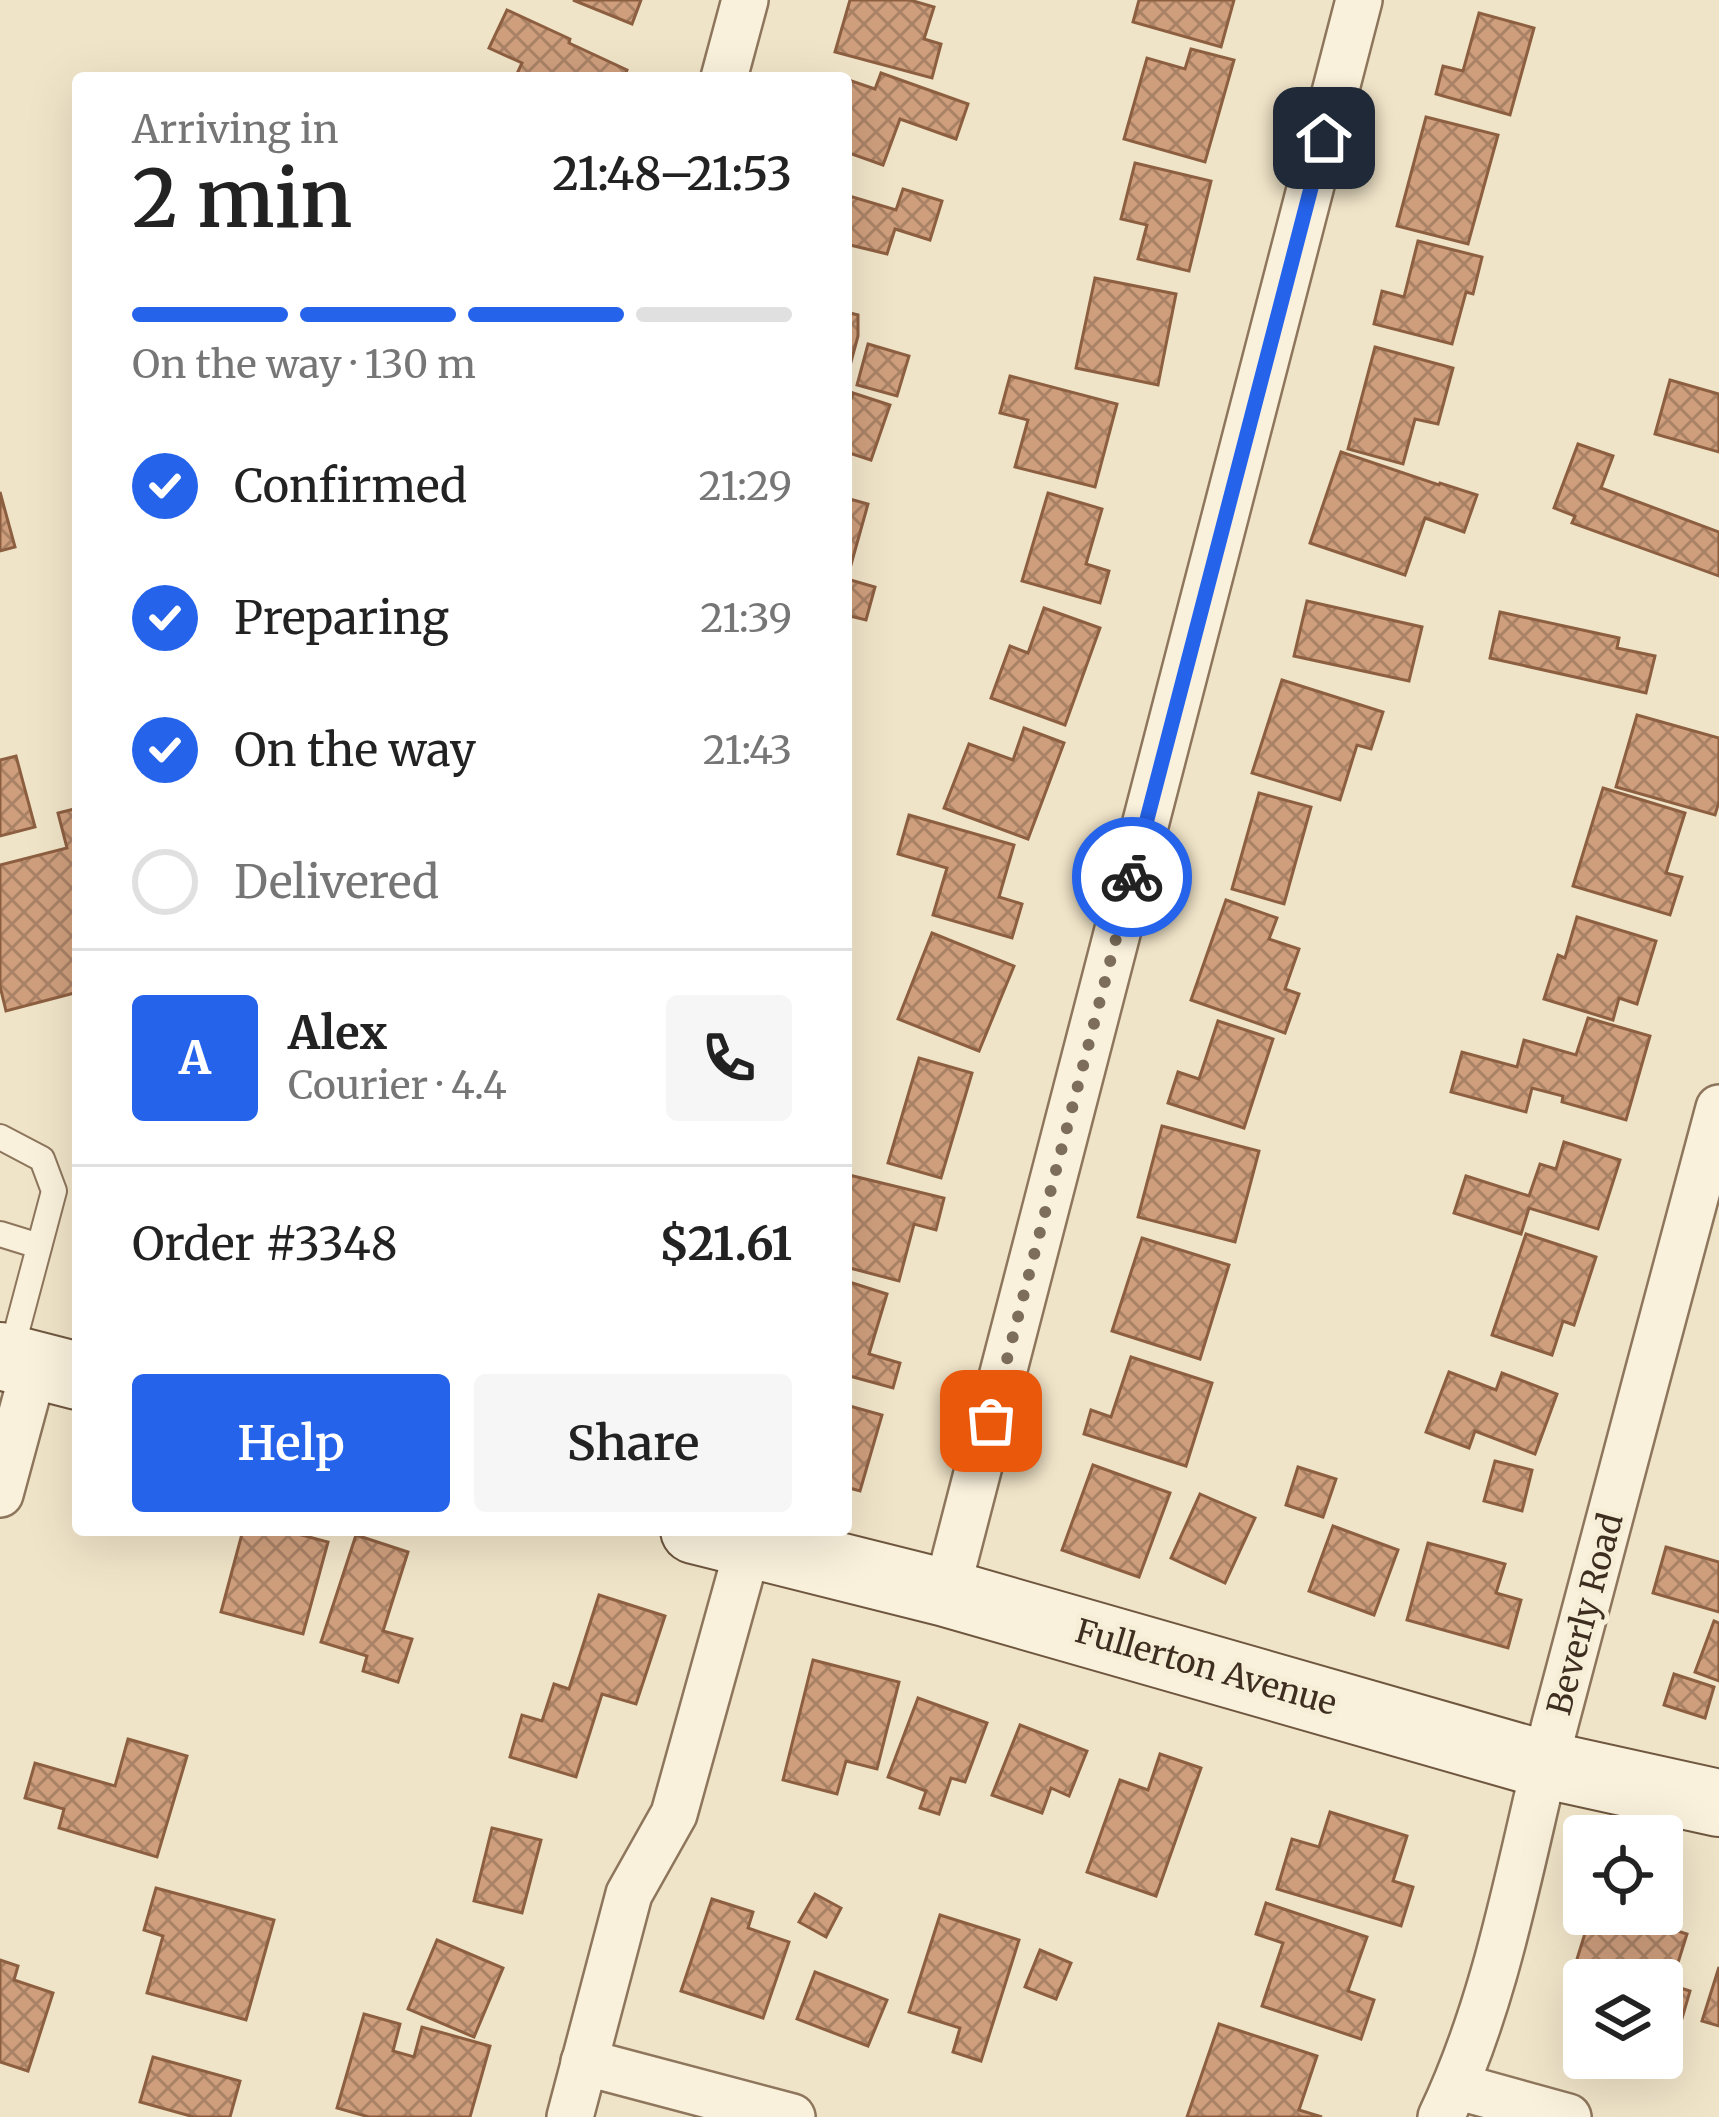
<!DOCTYPE html>
<meta charset="utf-8">
<style>
body{margin:0;font-family:Merriweather,serif;background:#f6f6f6;color:#222;height:100vh;display:flex;flex-direction:column;font-size:45px;white-space:nowrap}
*{box-sizing:border-box;margin:0}
p{font-size:39px;color:#767676}
.icon{flex:none;width:66px;height:66px;fill:none;stroke:currentColor;stroke-width:2;stroke-linecap:round;stroke-linejoin:round}
.map{position:relative;flex:1;overflow:hidden}
.side{position:absolute;left:72px;top:72px;width:780px;height:1464px;display:flex;flex-direction:column;background:#fff;border-radius:12px;box-shadow:0 12px 48px #0002}
.side>*{flex:none}
.controls{position:absolute;left:1563px;top:1815px;display:grid;gap:24px}
.controls a{display:grid;place-items:center;width:120px;height:120px;border-radius:12px;background:#fff;box-shadow:0 12px 48px #0002;font-size:60px}
.pin{position:absolute;display:grid;place-items:center;width:102px;height:102px;color:#fff;margin:-51px;border-radius:24px;box-shadow:0 6px 18px #0006}
.courier{position:absolute;display:grid;place-items:center;width:120px;height:120px;margin:-60px;border:9px solid #2563eb;border-radius:50%;background:#fff;color:#222;box-shadow:0 3px 15px #0007}
.overview em{font-style:normal;font-weight:600}
.overview div{display:flex;flex-direction:column-reverse}
.overview{display:flex;align-items:center;justify-content:space-between;height:204px;padding:0 60px}
h1{font-size:78px;font-weight:600;line-height:90px}
.bar{display:grid;grid-template-columns:repeat(4,1fr);gap:18px 12px;align-content:center;height:144px;padding:0 60px}
.bar i{height:15px;border-radius:9px;background:#e0e0e0}
.bar .current{background:#2563eb}
.bar p{grid-column:span 4}
.line{display:flex;align-items:center;gap:30px;padding:0 60px;border-top:3px solid #e0e0e0}
.line div{flex:1}
.round{display:grid;place-items:center;flex:none;width:126px;height:126px;border-radius:12px;background:#f6f6f6}
ol{padding:0 60px;list-style:none}
li{display:flex;align-items:center;gap:36px;height:132px}
li p{margin-inline-start:auto}
li .icon{padding:12px;border-radius:50%;background:#2563eb;color:#fff;stroke-width:4}
li:last-child{color:#767676}
li i{width:66px;height:66px;border:6px solid #e0e0e0;border-radius:50%}
.button{display:flex;gap:24px;margin-top:auto;padding:24px 60px}
.button a{flex:1;height:138px;border-radius:12px;background:#2563eb;color:#fff;font-size:48px;font-weight:600;line-height:138px;text-align:center}
.button a+a{background:#f6f6f6;color:#222}
.map>svg:first-child{display:block}
.building{fill:url(#building-cross-hatch);stroke:#8d5f41;stroke-width:3}
.lines{fill:none;stroke-linecap:round;stroke-linejoin:round}
.lane-casing{stroke:#8d765c;stroke-width:28}
.street-casing{stroke:#8d765c;stroke-width:50}
.secondary-casing{stroke:#6f573f;stroke-width:70}
.lane{stroke:#faf1dc;stroke-width:24}
.street{stroke:#faf1dc;stroke-width:45}
.secondary{stroke:#faf1dc;stroke-width:66}
.done{stroke:#7c6e5b;stroke-width:12;stroke-dasharray:0 21.6}
.route{stroke:#2563eb;stroke-width:15}
.labels{text-anchor:middle;dominant-baseline:central;stroke-width:10;stroke-linejoin:round;paint-order:stroke}
.street-label{font-size:33px;fill:#3d2e20;stroke:#f7eed8}
</style>
<div class="map">
<svg width="1719" height="2117" viewBox="0 0 1719 2117">
<defs>
<pattern id="building-cross-hatch" width="8" height="8" patternUnits="userSpaceOnUse" patternTransform="scale(3)"><rect width="8" height="8" fill="#cf9f7d"/><path d="M0 0l8 8M0 8l8-8" fill="none" stroke="#a98266"/></pattern>
</defs>
<rect width="100%" height="100%" fill="#f0e4c8"/>
<g class="building">
<polygon points="573,0 641,0 632,24"/>
<polygon points="850,0 910,0 934,7 924,39 941,44 932,78 835,52"/>
<polygon points="1139,0 1234,0 1221,47 1133,22"/>
<polygon points="507,10 570,39 569,43 627,70 624,78 515,78 522,63 489,48"/>
<polygon points="1479,13 1534,28 1510,115 1436,94 1443,66 1463,71"/>
<polygon points="1191,49 1234,60 1205,162 1124,139 1147,58 1185,69"/>
<polygon points="881,73 968,104 956,139 900,119 883,165 846,152 846,79 875,89"/>
<polygon points="1426,117 1498,135 1468,244 1397,226"/>
<polygon points="1135,163 1211,181 1189,271 1138,259 1147,225 1121,219"/>
<polygon points="903,189 942,201 930,240 895,229 887,254 846,244 846,195 896,210"/>
<polygon points="1418,241 1482,257 1473,294 1466,292 1452,344 1374,324 1382,291 1404,297"/>
<polygon points="1095,278 1176,294 1158,385 1076,368"/>
<polygon points="846,312 858,315 858,336 851,362 846,361"/>
<polygon points="868,344 909,356 897,396 857,385"/>
<polygon points="1375,347 1453,368 1438,424 1415,419 1403,464 1348,449"/>
<polygon points="1010,376 1117,404 1095,487 1015,467 1028,420 1000,413"/>
<polygon points="1670,380 1719,394 1719,452 1655,434"/>
<polygon points="853,393 890,405 871,460 846,452 846,414"/>
<polygon points="1578,444 1613,456 1601,488 1719,532 1719,576 1572,523 1575,516 1554,508"/>
<polygon points="1341,452 1439,485 1440,483 1477,495 1464,532 1425,518 1405,575 1310,543"/>
<polygon points="0,492 15,547 0,551"/>
<polygon points="1048,493 1102,509 1086,564 1109,571 1100,603 1022,581"/>
<polygon points="846,498 868,504 847,579 875,587 866,620 846,615"/>
<polygon points="1307,601 1422,627 1409,681 1294,656"/>
<polygon points="1044,608 1100,628 1065,725 991,698 1010,646 1028,653"/>
<polygon points="1500,612 1619,638 1617,648 1655,656 1646,693 1490,658"/>
<polygon points="1282,680 1383,712 1371,749 1357,745 1340,800 1252,773"/>
<polygon points="1637,715 1719,738 1719,802 1715,815 1616,787"/>
<polygon points="1024,728 1064,743 1028,839 944,808 969,744 1013,760"/>
<polygon points="16,756 35,827 0,836 0,760"/>
<polygon points="1603,788 1685,813 1666,873 1682,877 1670,915 1573,886"/>
<polygon points="1259,793 1311,807 1284,904 1232,889"/>
<polygon points="78,808 78,992 6,1011 0,986 0,865 67,848 58,813"/>
<polygon points="909,815 1014,845 999,897 1022,904 1012,938 933,915 947,868 898,854"/>
<polygon points="1226,900 1277,918 1269,939 1299,949 1285,989 1299,994 1285,1033 1191,1000"/>
<polygon points="1577,917 1656,941 1637,1004 1619,998 1613,1020 1544,999 1558,955 1565,958"/>
<polygon points="932,933 1014,966 979,1051 898,1019"/>
<polygon points="1588,1018 1650,1036 1626,1120 1562,1102 1563,1096 1532,1088 1526,1112 1451,1092 1462,1052 1517,1067 1524,1040 1576,1055"/>
<polygon points="1218,1021 1273,1039 1244,1128 1168,1103 1178,1072 1199,1079"/>
<polygon points="919,1058 972,1073 941,1178 888,1163"/>
<polygon points="1162,1126 1259,1151 1235,1242 1138,1217"/>
<polygon points="1564,1142 1620,1160 1598,1229 1529,1208 1521,1234 1454,1213 1466,1176 1529,1196 1540,1164 1556,1169"/>
<polygon points="849,1175 944,1198 936,1230 914,1224 899,1281 846,1267 846,1185"/>
<polygon points="1526,1234 1596,1257 1574,1325 1563,1321 1552,1355 1492,1335"/>
<polygon points="1142,1238 1229,1265 1200,1359 1112,1331"/>
<polygon points="846,1281 887,1294 869,1354 900,1363 893,1388 846,1375"/>
<polygon points="1131,1357 1212,1383 1186,1466 1084,1434 1091,1410 1111,1417"/>
<polygon points="1449,1372 1496,1390 1502,1373 1557,1394 1535,1454 1475,1431 1469,1448 1426,1432"/>
<polygon points="846,1405 882,1415 860,1491 846,1487"/>
<polygon points="1495,1461 1532,1470 1522,1511 1484,1501"/>
<polygon points="1093,1465 1170,1493 1139,1577 1062,1550"/>
<polygon points="1298,1467 1336,1479 1323,1517 1286,1505"/>
<polygon points="1200,1494 1255,1518 1225,1583 1171,1558"/>
<polygon points="1333,1526 1398,1550 1374,1615 1309,1591"/>
<polygon points="243,1530 283,1530 328,1542 303,1634 221,1612"/>
<polygon points="356,1535 408,1552 383,1631 412,1639 398,1682 363,1671 367,1656 321,1642"/>
<polygon points="1428,1543 1505,1564 1496,1593 1521,1600 1508,1648 1407,1620"/>
<polygon points="1666,1547 1719,1562 1719,1612 1653,1593"/>
<polygon points="599,1595 665,1616 636,1704 602,1694 576,1777 510,1757 522,1715 542,1721 554,1684 569,1689"/>
<polygon points="1714,1621 1719,1623 1719,1681 1695,1672"/>
<polygon points="813,1660 899,1682 877,1769 846,1761 837,1794 783,1780"/>
<polygon points="1674,1674 1714,1687 1705,1718 1664,1705"/>
<polygon points="918,1698 987,1723 965,1782 951,1778 939,1814 920,1808 926,1791 888,1777"/>
<polygon points="1020,1725 1087,1751 1069,1796 1051,1788 1042,1813 992,1795"/>
<polygon points="128,1739 187,1756 157,1857 59,1828 64,1809 25,1798 35,1763 115,1786"/>
<polygon points="1160,1754 1201,1768 1156,1896 1087,1872 1120,1780 1148,1790"/>
<polygon points="1330,1812 1407,1836 1393,1881 1413,1887 1401,1926 1277,1889 1292,1839 1319,1847"/>
<polygon points="492,1828 541,1840 522,1913 474,1901"/>
<polygon points="156,1888 274,1920 246,2020 147,1993 163,1936 144,1930"/>
<polygon points="815,1894 841,1908 826,1937 799,1922"/>
<polygon points="712,1899 753,1912 748,1928 789,1942 763,2018 681,1991"/>
<polygon points="1266,1903 1367,1937 1348,1991 1374,2000 1361,2039 1262,2006 1283,1943 1256,1934"/>
<polygon points="1591,1914 1623,1914 1687,1934 1671,1985 1690,1991 1676,2039 1662,2035 1662,1980 1584,1980 1584,1993 1568,1988"/>
<polygon points="940,1915 1019,1940 981,2061 953,2052 960,2028 909,2012"/>
<polygon points="437,1940 503,1968 474,2037 408,2009"/>
<polygon points="1040,1950 1071,1963 1056,1999 1025,1987"/>
<polygon points="0,1960 18,1966 14,1980 53,1993 28,2071 0,2062"/>
<polygon points="1719,1967 1719,2026 1702,2021"/>
<polygon points="815,1972 887,2000 868,2046 797,2019"/>
<polygon points="364,2014 400,2024 393,2051 414,2057 422,2027 490,2046 470,2117 369,2117 337,2108"/>
<polygon points="1219,2024 1317,2056 1299,2110 1322,2117 1187,2117"/>
<polygon points="153,2057 240,2081 230,2117 194,2117 140,2102"/>
</g>
<g class="lines">
<g class="lane-casing">
<g id="lane">
<polyline points="0,1137 42,1159 54,1191 10,1356"/>
<polyline points="0,1234 39,1246"/>
</g>
</g>
<g class="street-casing">
<g id="street">
<polyline points="724,78 745,0"/>
<polyline points="0,1494 35,1365"/>
<polyline points="946,1593 1359,0"/>
<polyline points="584,2062 792,2117"/>
<polyline points="1456,2086 1568,2117"/>
<polyline points="570,2117 629,1894 674,1814 749,1544"/>
<path d="M1441 2117C1500 1993 1521 1856 1555 1724 1609 1519 1664 1313 1719 1108"/>
</g>
</g>
<g class="secondary-casing">
<g id="secondary">
<polyline points="0,1356 78,1376"/>
<polyline points="694,1530 946,1593 1546,1765 1719,1803"/>
</g>
</g>
<use href="#lane" class="lane"/>
<use href="#street" class="street"/>
<use href="#secondary" class="secondary"/>
</g>
<g class="lines">
<polyline class="done" points="991,1421 1132,877"/>
<polyline class="route" points="1132,877 1324,138"/>
</g>
<g class="labels">
<g class="street-label">
<text transform="translate(1585 1614) rotate(-75)">Beverly Road</text>
<text transform="translate(1206 1667) rotate(16)">Fullerton Avenue</text>
</g>
</g>
</svg>
<div class="controls">
<a><svg class="icon" aria-label="locate" viewBox="0 0 24 24"><circle cx="12" cy="12" r="6"/><path d="M12 2v4M12 18v4M2 12h4M18 12h4"/></svg></a>
<a><svg class="icon" aria-label="layers" viewBox="0 0 24 24"><path d="M12 4l9 5-9 5-9-5zM3 14l9 5 9-5"/></svg></a>
</div>
<div class="pin" style="left:991px;top:1421px;background:#ea580c"><svg class="icon" aria-label="bag" viewBox="0 0 24 24"><path d="M5 8h14l-1 12H6zM9 8a3 3 0 0 1 6 0"/></svg></div>
<div class="pin" style="left:1324px;top:138px;background:#1f2937"><svg class="icon" aria-label="home" viewBox="0 0 24 24"><path d="M3 11l9-7 9 7M6 9v11h12V9"/></svg></div>
<div class="courier" style="left:1132px;top:877px"><svg class="icon" aria-label="bike" viewBox="0 0 24 24"><circle cx="6" cy="16" r="4"/><circle cx="18" cy="16" r="4"/><path d="M6 16l4-8h5l3 8M10 8l3 8H6M13 5h3"/></svg></div>
<section class="side">
<div class="overview"><div><h1>2 min</h1><p>Arriving in</p></div><em>21:48–21:53</em></div>
<div class="bar"><i class="current"></i><i class="current"></i><i class="current"></i><i></i><p>On the way · 130 m</p></div>
<ol>
<li><svg class="icon" aria-label="check" viewBox="0 0 24 24"><path d="M5 12l5 5 9-10"/></svg>Confirmed<p>21:29</p></li>
<li><svg class="icon" aria-label="check" viewBox="0 0 24 24"><path d="M5 12l5 5 9-10"/></svg>Preparing<p>21:39</p></li>
<li><svg class="icon" aria-label="check" viewBox="0 0 24 24"><path d="M5 12l5 5 9-10"/></svg>On the way<p>21:43</p></li>
<li><i></i>Delivered</li>
</ol>
<div class="line" style="height:216px"><b class="round" style="background:#2563eb;color:#fff">A</b><div><b>Alex</b><p>Courier · 4.4</p></div><a class="round"><svg class="icon" aria-label="phone" viewBox="0 0 24 24"><path d="M5 4h4l2 5-3 2q2 4 5 5l2-3 5 2v4C11 20 4 13 5 4z"/></svg></a></div>
<div class="line" style="height:156px"><div>Order #3348</div><b>$21.61</b></div>
<div class="button"><a>Help</a><a>Share</a></div>
</section>
</div>
